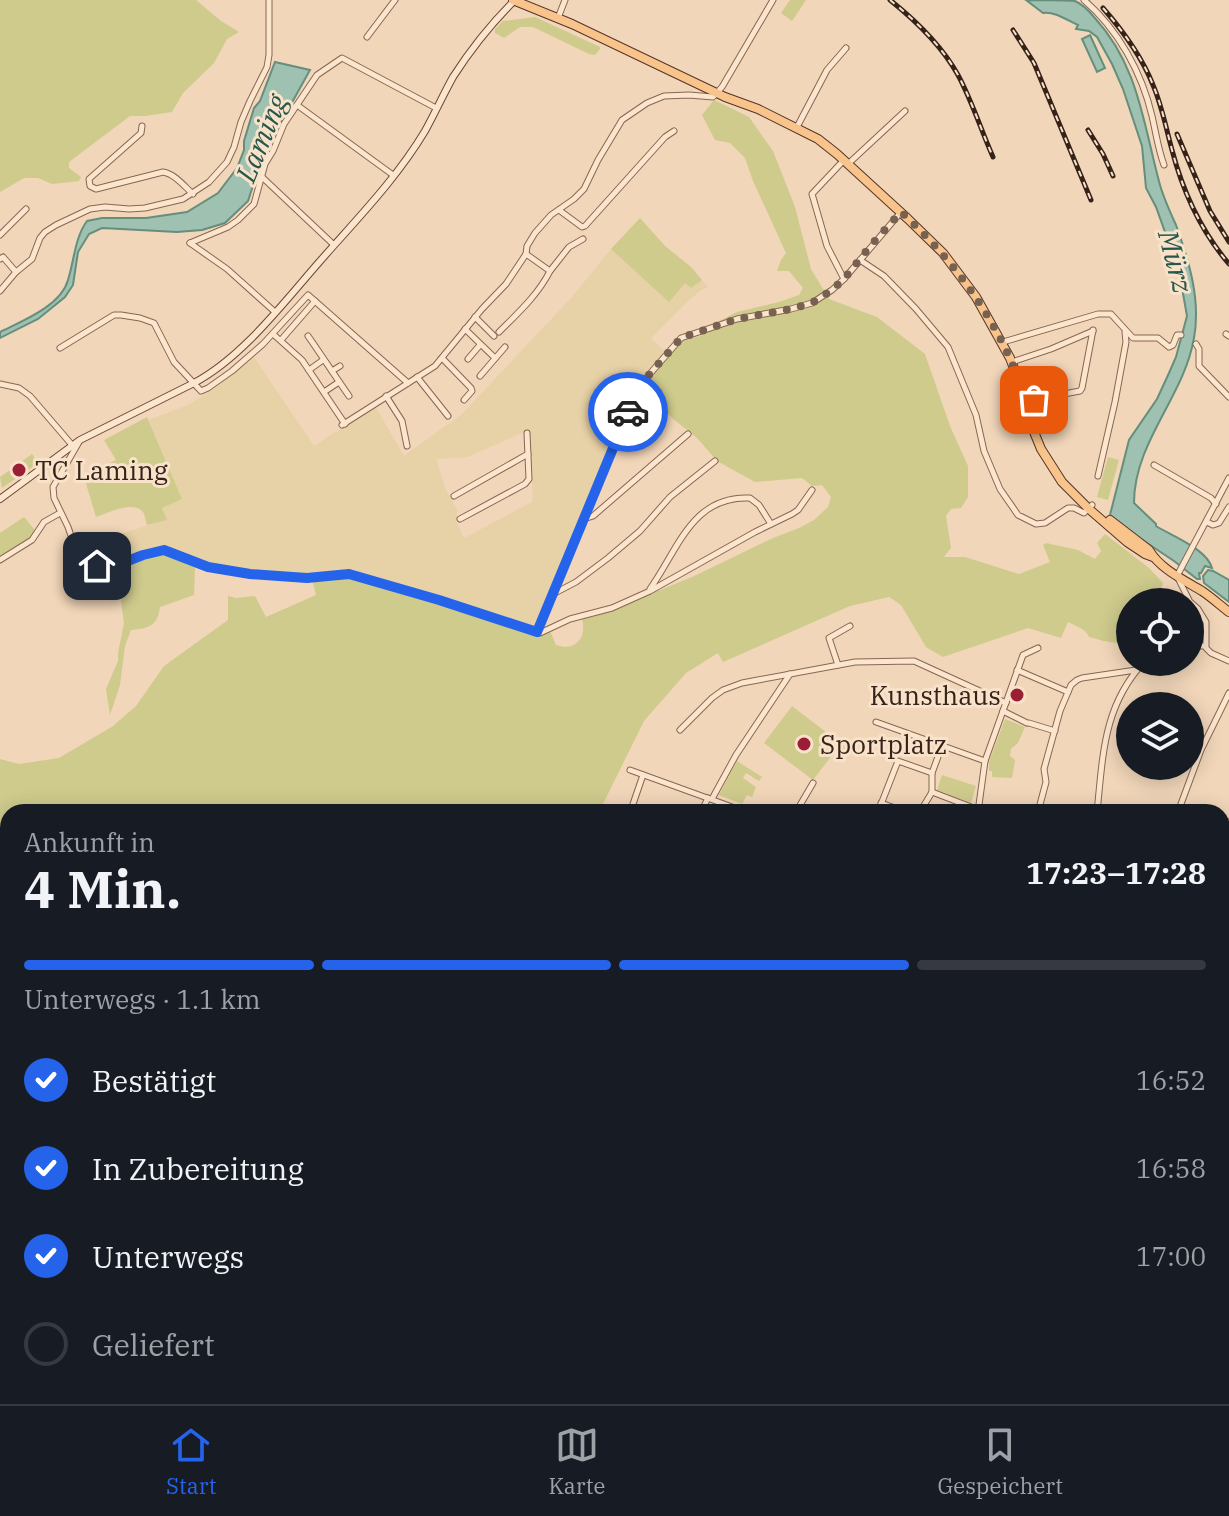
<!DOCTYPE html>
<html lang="de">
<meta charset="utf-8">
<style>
body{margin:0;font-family:"IBM Plex Serif",serif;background:#20242c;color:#f1f3f6;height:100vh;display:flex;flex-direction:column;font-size:30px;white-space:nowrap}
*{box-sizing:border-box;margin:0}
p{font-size:26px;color:#9ea1a6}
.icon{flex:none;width:44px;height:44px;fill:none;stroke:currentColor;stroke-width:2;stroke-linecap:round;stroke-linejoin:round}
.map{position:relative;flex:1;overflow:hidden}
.panel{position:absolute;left:0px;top:804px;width:1230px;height:600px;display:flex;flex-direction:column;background:#171b24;border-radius:24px 24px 0 0;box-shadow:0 4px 20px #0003}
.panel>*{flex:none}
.controls{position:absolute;left:1116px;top:588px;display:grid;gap:16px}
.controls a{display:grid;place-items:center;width:88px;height:88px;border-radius:50%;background:#171b24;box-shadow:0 4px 20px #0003;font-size:40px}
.pin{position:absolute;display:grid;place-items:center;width:68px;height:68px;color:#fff;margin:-34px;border-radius:16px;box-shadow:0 4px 12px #0006}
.courier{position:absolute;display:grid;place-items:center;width:80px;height:80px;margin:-40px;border:6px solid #2563eb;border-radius:50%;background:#fff;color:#222;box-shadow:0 2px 10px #0007}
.head em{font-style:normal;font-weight:800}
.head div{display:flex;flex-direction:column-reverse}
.head{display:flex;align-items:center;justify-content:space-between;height:136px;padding:0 24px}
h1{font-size:52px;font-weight:800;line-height:60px}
.bar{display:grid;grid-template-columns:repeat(4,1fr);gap:12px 8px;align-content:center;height:96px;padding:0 24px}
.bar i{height:10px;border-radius:6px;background:#363941}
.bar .active{background:#2563eb}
.bar p{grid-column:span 4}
ol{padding:0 24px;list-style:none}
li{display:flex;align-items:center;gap:24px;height:88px}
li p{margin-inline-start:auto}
li .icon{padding:8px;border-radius:50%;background:#2563eb;color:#fff;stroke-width:4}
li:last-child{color:#9ea1a6}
li i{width:44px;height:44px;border:4px solid #363941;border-radius:50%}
.dock{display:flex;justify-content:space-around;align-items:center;height:112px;border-top:2px solid #363941;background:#171b24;font-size:22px;color:#9ea1a6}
.dock a{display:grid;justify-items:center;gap:4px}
.dock .active{color:#2563eb}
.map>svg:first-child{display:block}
.farmland{fill:#e7d1a6;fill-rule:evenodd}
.green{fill:#cfcb8d}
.water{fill:#9ec1b1;stroke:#668e7d;stroke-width:2}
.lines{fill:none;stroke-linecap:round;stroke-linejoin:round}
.minor-casing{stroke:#886653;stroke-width:7}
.secondary-casing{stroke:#6a4736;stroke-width:8}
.primary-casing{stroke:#553528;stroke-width:10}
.minor{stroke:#fce5cd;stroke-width:5}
.secondary{stroke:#fce5cd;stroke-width:6}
.primary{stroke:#f9c48c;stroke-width:8}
.rail-casing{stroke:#362219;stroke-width:5}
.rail{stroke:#f8e2c9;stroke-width:2;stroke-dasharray:6;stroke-linecap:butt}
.done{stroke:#776151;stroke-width:8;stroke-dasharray:0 14.4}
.route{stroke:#2563eb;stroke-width:10}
.poi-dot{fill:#9c1e36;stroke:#f8e2c9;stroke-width:3}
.labels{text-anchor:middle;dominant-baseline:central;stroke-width:6;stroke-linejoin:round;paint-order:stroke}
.poi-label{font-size:26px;fill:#362219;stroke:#f8e2c9;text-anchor:start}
.water-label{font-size:28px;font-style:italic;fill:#27574c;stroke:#f8e2c9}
</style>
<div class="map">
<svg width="1229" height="1404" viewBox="0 0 1229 1404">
<rect width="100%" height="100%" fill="#f1d6b9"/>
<g class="farmland">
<path d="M611 249 669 301 685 282 691 288 702 280 708 287 701 290 687 302 651 338 666 352 634 387 534 633 410 594 348 576 312 579 250 573 209 566 169 550 115 564 100 565 108 554 105 535 113 536 166 520 162 508 182 499 149 420 188 405 214 389 254 357 314 446 375 406 404 456 461 415 572 297ZM528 430 533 496 532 502 464 538 457 523V509L446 490 436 459 468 457Z"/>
<polygon points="65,1396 179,1396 179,1404 67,1404"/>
</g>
<g class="green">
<polygon points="0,0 196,0 221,21 239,32 227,39 214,63 183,93 172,112 145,116 130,116 69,162 69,168 81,177 79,181 52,184 38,178 24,178 0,192"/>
<polygon points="790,0 806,0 792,21 781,13"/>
<polygon points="535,17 600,47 600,49 595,55 589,54 533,27 520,27 504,38 495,33 495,29 503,21"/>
<path d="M714 100 749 117 773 151 795 207 811 269 829 299 877 317 925 354 950 426 968 466V497L961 508 951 509 946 516 951 548 944 557H965L1019 574 1050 562 1043 545 1046 543 1078 550 1095 559 1101 551 1097 543 1105 534 1149 568 1163 583 1160 595 1167 596 1164 602H1130V641C1114 645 1104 641 1089 637 1086 629 1076 626 1068 622L1061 638 1028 628 943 657 926 647 901 605 889 597 850 606 723 662 718 653 686 673 644 721 599 812H8V1396H65L67 1404H0V759L19 764 59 758 113 726 136 706 164 666 228 620V596L236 598 255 596 266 617 316 595 312 579 348 576 461 609 540 637 550 631 556 645C576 652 587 637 582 619L602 614 692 577 773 538 799 528 814 520 828 507 831 497 822 485 812 486 802 478 755 482 717 461 697 438 672 418 642 386 680 342 706 334 721 320 737 312 779 302 799 295 803 288 789 271H777L781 260 786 253 753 181 745 158 730 143 715 140 702 115Z"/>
<polygon points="640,218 665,246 691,267 702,280 691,288 685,283 669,302 611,249"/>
<path d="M147 417 182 499 162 508 167 520 147 525C147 524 144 513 143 512 133 500 108 513 96 517L84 477 85 474 116 460 104 440Z"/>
<polygon points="32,454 38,463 2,488 0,477"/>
<polygon points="1108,457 1119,460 1108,500 1097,497"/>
<polygon points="24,517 38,534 0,561 0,533"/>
<path d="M164 554 175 556 195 567 194 595 160 607C157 627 149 628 131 630L125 646 120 685 110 715 106 689 118 661V653L124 623 117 572 139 560Z"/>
<polygon points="792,706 852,752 851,754 839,746 813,780 764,743"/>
<polygon points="1005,719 1025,727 1018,743 1011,749 1010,756 1015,760 1012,778 992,777 992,771 989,771 989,762"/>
<polygon points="737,761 762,777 759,781 746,773 743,778 756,787 752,797 747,795 742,804 719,795"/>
<polygon points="942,775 976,786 971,803 937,790"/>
<polygon points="1229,1150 1229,1404 1020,1404 1023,1396 1222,1396 1222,1159"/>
<polygon points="230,1396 388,1396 385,1404 253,1404"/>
</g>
<g class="water">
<path d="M1026 0C1037 0 1067 0 1075 1 1082 4 1089 11 1094 17 1139 66 1143 123 1160 185 1164 199 1170 212 1176 225 1189 261 1201 300 1194 338 1184 397 1134 442 1134 503L1156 524V526C1172 536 1207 549 1212 568L1205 566 1201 573H1199L1200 579H1197L1174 561 1126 529 1110 515 1129 440 1157 399 1169 373 1176 357 1187 316 1179 271 1156 207 1146 188 1142 146 1123 89 1112 64 1097 37 1089 31 1076 29 1078 25C1067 20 1054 11 1043 13Z"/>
<polygon points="1090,35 1105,68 1097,72 1082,39"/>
<path d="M275 62 310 70 263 155 248 201 225 223 202 230 177 232 102 228 89 234 78 252 73 285 65 297 38 319 0 338V332C22 321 61 306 68 280 74 261 75 237 87 221L102 218H146L187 212 218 193 237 168 244 150V141L254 108 260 101Z"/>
<polygon points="1208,570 1213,571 1229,580 1229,602 1204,583 1203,576"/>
<polygon points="1229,843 1229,918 1222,932 1222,859"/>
<path d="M835 1396H886C851 1404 811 1404 774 1404Z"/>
<polygon points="906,1396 945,1396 939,1404 899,1404"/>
</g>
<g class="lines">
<g class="minor-casing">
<g id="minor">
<path d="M1084 0C1118 29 1142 73 1152 116 1156 133 1158 149 1164 165"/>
<polyline points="558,18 565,0"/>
<polyline points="367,37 395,0"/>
<polyline points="297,105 393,175"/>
<path d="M142 126 141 133 89 179 90 186 96 189 163 172C175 174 184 186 193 194"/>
<polyline points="797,127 827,70 846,48"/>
<polyline points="844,160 812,194 827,246 844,279"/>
<polyline points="848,164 905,111"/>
<polyline points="262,177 334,245"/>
<polyline points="559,210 582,227 585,226 665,137 674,131"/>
<polyline points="0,235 26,209"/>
<polyline points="190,243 228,227 238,220 254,204 265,164 273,151 284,124 317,75 342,58 436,108"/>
<polyline points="190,243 227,269 275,312"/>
<polyline points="526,254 550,271 569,247 583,239"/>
<polyline points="0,259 3,257 16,272"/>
<polyline points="860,260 884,276 916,309 948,347 976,415 984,451 1000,489 1018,515 1036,524 1045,523 1068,508 1074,508 1084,513 1092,505"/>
<polyline points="0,291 16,272 32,259 40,238 45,232 56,225 90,209 105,207 129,209 145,208 183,199 209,182 227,162 234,147 241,122 250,101 267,67 269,55 269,0"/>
<polyline points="475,317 494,336"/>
<polyline points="465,329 495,358"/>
<path d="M499 332C517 314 538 295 550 271"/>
<polyline points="273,334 302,360 345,424"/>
<polyline points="1226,334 1229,336"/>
<path d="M308 336C322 356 335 376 349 396"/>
<polyline points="281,340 315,301"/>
<polyline points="1003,342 1098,314 1111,314 1133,338 1158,338 1169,347 1173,345 1177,335 1181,335"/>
<polyline points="1196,344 1199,349 1199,366 1229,397"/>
<polyline points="60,348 114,315 121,315 140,318 154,323 174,362 201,391 208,388 232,371 263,344 308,295 408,383"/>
<polyline points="442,358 471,388 472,391 464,400"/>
<polyline points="468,359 480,345"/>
<polyline points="1012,362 1051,349 1093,331"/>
<polyline points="309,370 323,360"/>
<polyline points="332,371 340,366"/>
<polyline points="480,376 505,347"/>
<polyline points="417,377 448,416"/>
<polyline points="0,384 19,388 30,396 72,445"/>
<polyline points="324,392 339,382"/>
<polyline points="386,396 402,421 407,446"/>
<polyline points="1026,401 1080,391 1082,388 1093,330"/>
<polyline points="342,425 435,366 482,309 506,284 526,254 527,246 535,233 551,215 574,199 584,189 598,160 622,120 647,103 664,96 689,95 713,97 722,87 773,0"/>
<polyline points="623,425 633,423 654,411"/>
<polyline points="79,442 53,487 54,498 68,527 76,550 86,561 97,566 112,567 143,555 164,550 173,553 208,567 250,574 307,578 349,574 439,600 537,632"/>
<polyline points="1154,465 1211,498 1216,504"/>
<polyline points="1098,476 1115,402 1126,342 1125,332"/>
<polyline points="1229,478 1177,576 1190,602 1198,609 1206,622 1206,648 1211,653 1229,661"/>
<polyline points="454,496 528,454"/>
<polyline points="460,519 525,484 529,479 527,433"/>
<polyline points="584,519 593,516 688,434"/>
<polyline points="1207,522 1213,525 1219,523 1229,507"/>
<polyline points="0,560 32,540 44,522 60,513"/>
<path d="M650 589C678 550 692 495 750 498L759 505 771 524"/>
<polyline points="553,594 576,582 608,558 640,531 670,497 715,461"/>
<polyline points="537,632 636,392 641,384 681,338 737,319 791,309 812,303 832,290 844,279 901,212"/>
<polyline points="537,632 540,633 570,619 612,608 650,591 755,532 792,514 798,510 812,490"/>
<polyline points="1190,641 1200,646 1205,646"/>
<polyline points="838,665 829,638 850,626"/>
<polyline points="1017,670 1068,692"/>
<polyline points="1003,711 1027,723"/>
<polyline points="876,722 985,761"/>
<polyline points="1029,723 1055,731"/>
<polyline points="680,730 712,698 723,690 742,683 855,662 914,661 1006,703"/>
<polyline points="630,770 746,812"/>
<polyline points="932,792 979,810 999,812"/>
<polyline points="712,799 736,755 790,674"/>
<polyline points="881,803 906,812"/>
<polyline points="634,812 633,804 643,775"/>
<polyline points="701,812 708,798"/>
<polyline points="796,812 813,783"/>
<polyline points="878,812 898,761 932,773"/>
<polyline points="920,812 932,792 932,773 942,746"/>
<polyline points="978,812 985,761 1023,655 1038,648"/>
<polyline points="1038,812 1046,782 1044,769 1060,711 1071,685 1077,680 1082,678 1136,670"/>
<path d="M1097 812C1103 756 1103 706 1144 662"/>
<polyline points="1178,812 1201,750 1229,693"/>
<polyline points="1222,839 1229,822"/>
<polyline points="1222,957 1229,943"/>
<polyline points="1222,971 1229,979"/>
<polyline points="1222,1107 1229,1101"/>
<polyline points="1222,1204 1229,1182"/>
<polyline points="0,1330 8,1328"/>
<polyline points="1222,1378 1229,1373"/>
<polyline points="483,1396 499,1404"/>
<polyline points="563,1396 578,1404"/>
<polyline points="613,1396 618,1399"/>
<polyline points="417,1404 420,1396"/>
<polyline points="446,1404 449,1396"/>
<polyline points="673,1404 683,1396"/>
<polyline points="748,1404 779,1396"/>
<polyline points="994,1404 996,1396"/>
<polyline points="1140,1404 1142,1396"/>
<polyline points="1185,1404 1197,1396"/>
</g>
</g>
<g class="secondary-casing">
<path id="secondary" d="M0 499 80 440 194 383C243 357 284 302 321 260 357 219 397 178 425 131 435 113 443 95 453 77 471 49 491 24 514 1"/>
</g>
<g class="primary-casing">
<g id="primary">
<polyline points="513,0 572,24 725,97 758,109 818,139 837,154 908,219 943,253 976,297 1010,358 1020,384 1032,427 1041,449 1062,482 1089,509 1127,542 1145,554 1153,557"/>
<path d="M1110 520 1149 550C1160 569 1184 580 1202 591 1211 597 1220 605 1229 612"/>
<polyline points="1222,1045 1229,1038"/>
<polyline points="957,1404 962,1396"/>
</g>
</g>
<use href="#minor" class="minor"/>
<use href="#secondary" class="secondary"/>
<use href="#primary" class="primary"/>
<g class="rail-casing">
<g id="rail">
<path d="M890 0C915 20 942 46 958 75 972 101 981 130 993 157"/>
<path d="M1103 8C1123 31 1142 57 1153 85 1162 106 1166 128 1172 150 1183 192 1201 231 1229 264"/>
<polyline points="1013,30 1034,63 1091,200"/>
<polyline points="1088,130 1103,154 1113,176"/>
<polyline points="1177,134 1210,211 1229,242"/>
<polyline points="1222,1090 1229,1084"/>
<polyline points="980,1404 984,1396"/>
</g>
</g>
<use href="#rail" class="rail"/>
</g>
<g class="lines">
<path class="done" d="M628 412 641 384 681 338 737 319 791 309 812 303 832 290 844 279 872 244 901 212C958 264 1003 327 1026 401L1034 400"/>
<polyline class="route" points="97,566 112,567 143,555 164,550 208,567 250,574 307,578 349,574 439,600 537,632 628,412"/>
</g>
<g class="poi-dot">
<circle cx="19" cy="470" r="8"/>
<circle cx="1017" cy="695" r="8"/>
<circle cx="804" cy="744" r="8"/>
</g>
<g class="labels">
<g class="poi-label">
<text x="35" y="470">TC Laming</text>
<text x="1001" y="695" text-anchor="end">Kunsthaus</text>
<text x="820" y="744">Sportplatz</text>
</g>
<g class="water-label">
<text transform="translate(261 138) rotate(-68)">Laming</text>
<text transform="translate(1176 261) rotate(75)">Mürz</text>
</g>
</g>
</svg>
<div class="controls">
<a><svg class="icon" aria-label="locate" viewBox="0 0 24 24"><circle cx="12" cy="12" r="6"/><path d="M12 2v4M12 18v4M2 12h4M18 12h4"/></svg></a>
<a><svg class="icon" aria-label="layers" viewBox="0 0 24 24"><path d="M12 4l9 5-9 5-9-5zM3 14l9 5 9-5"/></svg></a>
</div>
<div class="pin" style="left:1034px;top:400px;background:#ea580c"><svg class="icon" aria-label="bag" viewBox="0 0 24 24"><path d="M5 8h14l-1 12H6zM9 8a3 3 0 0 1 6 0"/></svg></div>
<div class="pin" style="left:97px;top:566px;background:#1f2937"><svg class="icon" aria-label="home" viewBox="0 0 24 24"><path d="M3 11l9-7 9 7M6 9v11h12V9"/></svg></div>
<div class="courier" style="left:628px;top:412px"><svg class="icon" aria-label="car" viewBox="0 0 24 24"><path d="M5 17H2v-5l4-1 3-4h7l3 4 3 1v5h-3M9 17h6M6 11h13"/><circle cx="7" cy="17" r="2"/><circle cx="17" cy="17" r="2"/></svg></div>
<section class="panel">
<div class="head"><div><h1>4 Min.</h1><p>Ankunft in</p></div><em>17:23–17:28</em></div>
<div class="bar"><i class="active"></i><i class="active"></i><i class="active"></i><i></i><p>Unterwegs · 1.1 km</p></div>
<ol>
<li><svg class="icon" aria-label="check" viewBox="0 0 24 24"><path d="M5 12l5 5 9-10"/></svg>Bestätigt<p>16:52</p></li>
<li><svg class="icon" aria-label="check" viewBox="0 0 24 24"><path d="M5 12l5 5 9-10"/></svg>In Zubereitung<p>16:58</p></li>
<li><svg class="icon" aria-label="check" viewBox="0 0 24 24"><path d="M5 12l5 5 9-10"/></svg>Unterwegs<p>17:00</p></li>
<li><i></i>Geliefert</li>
</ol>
</section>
</div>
<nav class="dock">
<a class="active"><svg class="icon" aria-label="home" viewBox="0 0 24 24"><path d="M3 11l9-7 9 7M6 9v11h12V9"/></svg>Start</a>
<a><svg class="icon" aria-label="map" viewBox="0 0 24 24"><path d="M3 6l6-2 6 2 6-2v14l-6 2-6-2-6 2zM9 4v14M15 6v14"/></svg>Karte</a>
<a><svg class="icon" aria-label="saved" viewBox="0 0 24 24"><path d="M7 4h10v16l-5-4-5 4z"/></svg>Gespeichert</a>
</nav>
